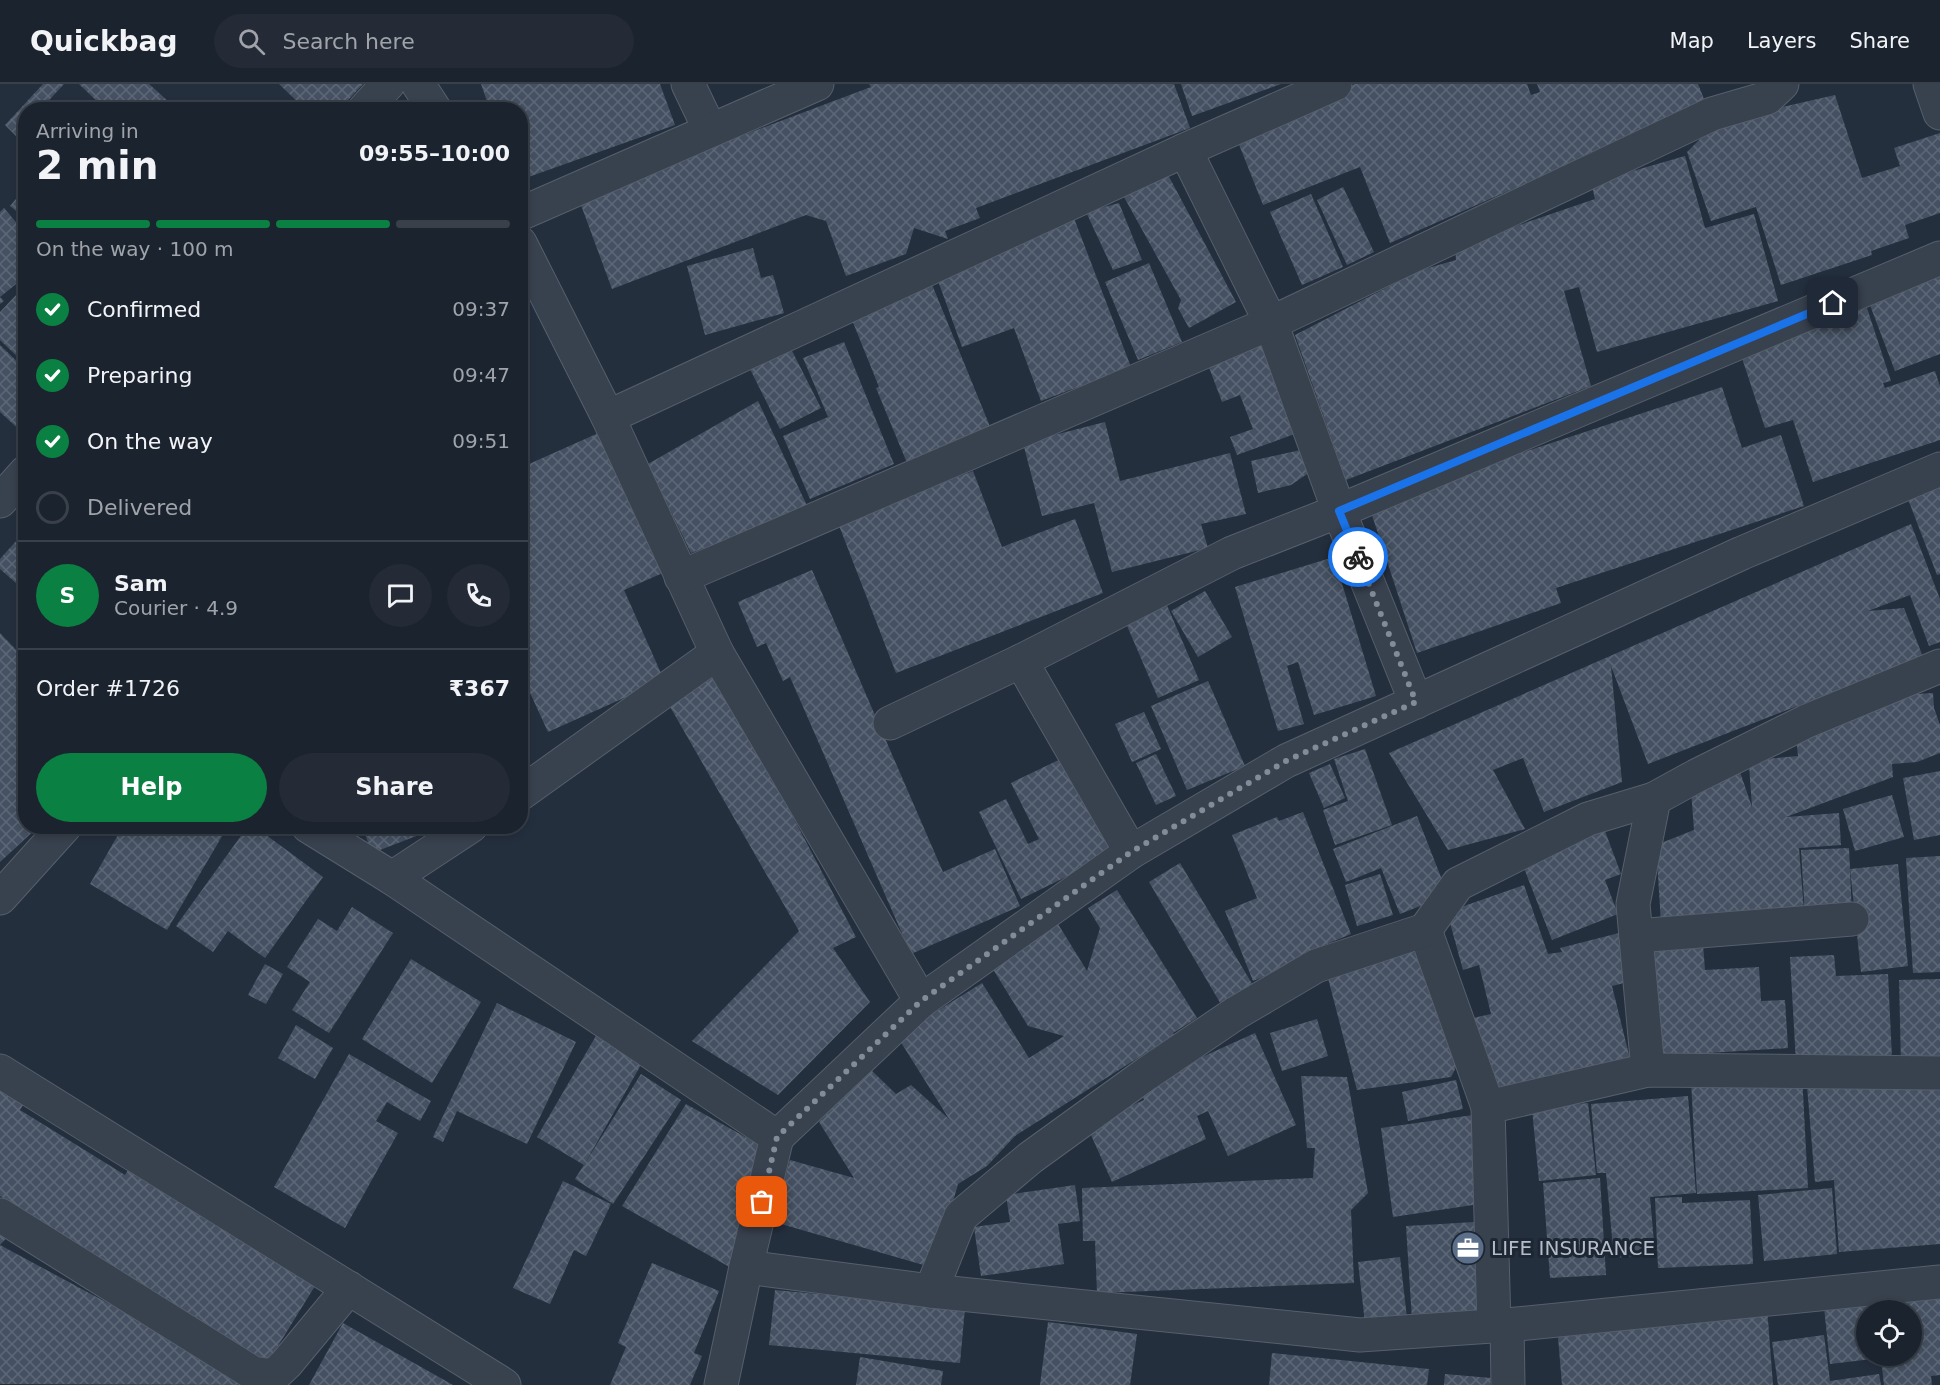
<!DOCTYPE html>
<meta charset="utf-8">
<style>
body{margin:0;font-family:"DejaVu Sans",sans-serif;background:#242b36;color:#f1f3f6;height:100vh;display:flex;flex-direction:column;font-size:22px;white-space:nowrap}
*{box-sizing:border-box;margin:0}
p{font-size:20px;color:#a0a4aa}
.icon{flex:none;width:33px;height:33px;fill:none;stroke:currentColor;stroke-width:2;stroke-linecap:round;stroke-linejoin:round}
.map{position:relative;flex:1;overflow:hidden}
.sheet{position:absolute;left:18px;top:18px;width:510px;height:732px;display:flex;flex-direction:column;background:#1b232e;border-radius:24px;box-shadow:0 3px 9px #0003,0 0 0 2px #39404a}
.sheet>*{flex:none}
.fabs{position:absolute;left:1856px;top:1216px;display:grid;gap:12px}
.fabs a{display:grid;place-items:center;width:66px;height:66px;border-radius:50%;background:#1b232e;box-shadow:0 3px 9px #0003,0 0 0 2px #39404a;font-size:30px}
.pin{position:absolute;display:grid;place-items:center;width:51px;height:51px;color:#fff;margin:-26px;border-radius:12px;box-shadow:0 3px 9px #0006}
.courier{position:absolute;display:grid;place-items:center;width:60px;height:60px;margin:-30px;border:4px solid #1a73e8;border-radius:50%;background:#fff;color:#222;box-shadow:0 2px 8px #0007}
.head em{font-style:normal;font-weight:800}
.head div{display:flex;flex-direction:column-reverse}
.head{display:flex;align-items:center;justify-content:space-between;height:102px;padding:0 18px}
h1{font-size:39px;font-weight:800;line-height:45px}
.bar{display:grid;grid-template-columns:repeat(4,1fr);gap:9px 6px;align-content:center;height:72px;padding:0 18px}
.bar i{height:8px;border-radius:4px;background:#39404a}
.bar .selected{background:#0b8043}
.bar p{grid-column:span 4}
.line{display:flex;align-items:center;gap:15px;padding:0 18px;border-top:2px solid #39404a}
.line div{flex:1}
.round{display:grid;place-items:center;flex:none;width:63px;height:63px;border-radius:32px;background:#242b36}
ol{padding:0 18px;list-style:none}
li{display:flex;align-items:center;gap:18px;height:66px}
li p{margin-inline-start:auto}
li .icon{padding:6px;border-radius:50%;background:#0b8043;color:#fff;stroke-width:4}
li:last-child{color:#a0a4aa}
li i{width:33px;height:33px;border:3px solid #39404a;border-radius:50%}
.action{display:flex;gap:12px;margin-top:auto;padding:12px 18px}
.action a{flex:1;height:69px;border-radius:36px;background:#0b8043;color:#fff;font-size:24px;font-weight:800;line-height:69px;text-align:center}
.action a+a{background:#242b36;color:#f1f3f6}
header{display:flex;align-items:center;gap:36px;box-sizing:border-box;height:84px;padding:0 30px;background:#1b232e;border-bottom:2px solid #39404a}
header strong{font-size:28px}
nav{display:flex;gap:33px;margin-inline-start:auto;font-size:21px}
.search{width:420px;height:54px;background:#242b36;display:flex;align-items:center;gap:15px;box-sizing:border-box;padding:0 21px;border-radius:33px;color:#a0a4aa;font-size:22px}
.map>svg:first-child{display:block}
.building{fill:url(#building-cross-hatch);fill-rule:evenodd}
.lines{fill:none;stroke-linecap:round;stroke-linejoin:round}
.minor-casing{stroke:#565f6c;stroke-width:35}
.minor{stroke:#38414e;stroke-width:33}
.done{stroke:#828b98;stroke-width:6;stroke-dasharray:0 10.8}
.route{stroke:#1a73e8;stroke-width:8}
.labels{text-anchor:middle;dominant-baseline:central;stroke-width:6;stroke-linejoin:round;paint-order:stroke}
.poi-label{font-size:20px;fill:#b4bcc9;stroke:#1d2633;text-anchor:start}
</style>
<header>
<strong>Quickbag</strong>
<div class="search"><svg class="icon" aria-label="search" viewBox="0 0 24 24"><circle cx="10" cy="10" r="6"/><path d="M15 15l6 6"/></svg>Search here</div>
<nav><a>Map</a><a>Layers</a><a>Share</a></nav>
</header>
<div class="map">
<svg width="1940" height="1301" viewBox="0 0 1940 1301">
<defs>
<pattern id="building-cross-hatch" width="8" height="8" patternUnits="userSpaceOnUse" patternTransform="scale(1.5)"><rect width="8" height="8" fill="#455162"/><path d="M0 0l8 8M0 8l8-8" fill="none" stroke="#5d6877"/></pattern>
</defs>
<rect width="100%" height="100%" fill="#242f3e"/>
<g class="building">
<polygon points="43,0 64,0 40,26 26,26 26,41 16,52 5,41"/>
<polygon points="79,0 149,0 169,18 162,26 106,26"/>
<polygon points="279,0 363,0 339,26 306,26"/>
<polygon points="481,0 660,0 675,41 520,96 520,26 490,26"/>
<polygon points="869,0 1174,0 1190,44 976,124 980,134 945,147 948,155 914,144 906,170 846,192 826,137 806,131 612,205 578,113 871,3"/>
<polygon points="1181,0 1281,0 1192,32"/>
<polygon points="1355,0 1527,0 1531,11 1540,8 1537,0 1698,0 1706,20 1390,159 1360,83 1263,121 1236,53"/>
<polygon points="1835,11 1862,94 1900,82 1894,64 1940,49 1940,129 1905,141 1909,154 1871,167 1872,171 1781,201 1756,123 1711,137 1687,68 1701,54 1724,40 1774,25"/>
<polygon points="1685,72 1705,144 1754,130 1778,217 1597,268 1579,203 1564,207 1591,302 1346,396 1295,251 1415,189 1414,188 1456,176 1455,163 1595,115 1591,99"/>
<polygon points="1167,89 1236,218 1189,244 1178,224 1181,216 1124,113"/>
<polygon points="26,103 26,135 10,122"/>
<polygon points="1343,103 1374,168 1347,181 1317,116"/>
<polygon points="1311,110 1343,183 1302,201 1270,128"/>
<polygon points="1119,119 1142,176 1113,186 1086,128"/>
<polygon points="4,124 26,150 26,192 0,213 4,217 0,220 0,128"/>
<polygon points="1072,129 1131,283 1041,317 1014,244 962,263 937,194"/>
<polygon points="753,164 761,194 773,191 784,229 705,251 687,182"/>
<polygon points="1149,179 1182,258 1138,276 1105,198"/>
<polygon points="1940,189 1940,270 1895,287 1868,216"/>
<polygon points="931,198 991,345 907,379 876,304 879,303 850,231"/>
<polygon points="17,210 26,218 26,281 0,256 0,228"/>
<polygon points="1867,224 1891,297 1883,299 1885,304 1935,287 1940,302 1940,356 1813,398 1793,336 1765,344 1739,265"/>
<polygon points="786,255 821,324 780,345 745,275"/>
<polygon points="1268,257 1300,348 1237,371 1230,353 1253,345 1240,311 1222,318 1207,278"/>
<polygon points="844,258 894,380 810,415 783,352 828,333 803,274"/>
<polygon points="0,261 26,286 26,352 0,328"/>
<polygon points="1722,303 1742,364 1781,351 1804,422 1556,504 1561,519 1417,569 1368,419"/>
<polygon points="758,317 809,426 691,469 648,380"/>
<polygon points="1105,338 1120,397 1230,369 1246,430 1201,440 1208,464 1112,488 1094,419 1042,432 1023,359"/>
<polygon points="603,347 665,488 624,506 664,596 548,648 520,587 520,384"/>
<polygon points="1305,365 1310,388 1291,401 1258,409 1251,377"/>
<polygon points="973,387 1002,463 1075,435 1103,509 896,589 838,439"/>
<polygon points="1940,403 1940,490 1937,491 1908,415"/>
<polygon points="1911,440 1940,515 1940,558 1929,562 1910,511 1868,527 1904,524 1923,573 1648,680 1611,582 1622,698 1544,728 1523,674 1493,686 1525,745 1448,766 1389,669"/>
<polygon points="26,446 26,508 0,485 0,475"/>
<polygon points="1334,473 1376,612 1314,631 1298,578 1287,582 1304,640 1278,647 1235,503"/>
<polygon points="812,486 943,788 995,765 1020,822 911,870 790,593 783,597 766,559 757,563 738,518"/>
<polygon points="1205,507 1232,553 1198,573 1171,527"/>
<polygon points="1166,519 1199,596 1158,614 1125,537"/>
<polygon points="0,549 26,576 26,599 15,609 26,621 26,742 39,742 0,778"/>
<polygon points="718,590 856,853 833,864 870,918 778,1011 692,957 799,847 669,621"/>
<polygon points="1208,597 1245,682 1187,706 1151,622"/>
<polygon points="1933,609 1934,624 1940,641 1940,669 1917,678 1892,680 1893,693 1786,733 1839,729 1841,761 1799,764 1804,828 1661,839 1656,761 1694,746 1691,706 1740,688 1752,723 1749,681 1765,675 1798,672 1796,651 1901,611"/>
<polygon points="1144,628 1161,665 1132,678 1115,640"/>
<polygon points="1365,665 1392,741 1335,761 1323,726 1348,717 1334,675"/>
<polygon points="1071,670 1119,767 1021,815 979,728 1006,715 1028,760 1039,755 1011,699"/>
<polygon points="1156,670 1176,712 1156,721 1136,679"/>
<polygon points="1330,680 1345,714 1324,724 1309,689"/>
<polygon points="1940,687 1940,751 1914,756 1903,694"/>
<polygon points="1892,711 1904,753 1855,767 1843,725"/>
<polygon points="1303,728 1351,850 1310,867 1312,873 1253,897 1225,827 1257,814 1232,751 1277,733 1279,737"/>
<polygon points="1417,732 1448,811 1400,830 1381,784 1346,798 1333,765"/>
<polygon points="123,742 228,742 167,846 90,800"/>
<polygon points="248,742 254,742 323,793 265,874 228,847 213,868 176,842"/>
<polygon points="362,742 440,742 440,743 372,769"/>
<polygon points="1605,747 1621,790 1605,796 1618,830 1552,856 1522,779"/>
<polygon points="1849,764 1852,830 1805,832 1801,766"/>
<polygon points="1940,772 1940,888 1913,889 1906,774"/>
<polygon points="1180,779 1254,903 1222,922 1149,798"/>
<polygon points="1898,780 1908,882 1861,888 1850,785"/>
<polygon points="1380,790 1393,831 1357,842 1345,801"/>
<polygon points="1524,801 1548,870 1562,868 1560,864 1623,848 1636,896 1612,902 1631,979 1493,1014 1473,934 1491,930 1479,881 1463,886 1447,828"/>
<polygon points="1117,806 1197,934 1173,949 1174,951 1015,1052 987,1082 958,1100 934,1184 781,1140 774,1133 790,1076 854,1094 819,1038 861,992 871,986 896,1010 911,1001 949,1035 897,952 982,899 1029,974 1064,952 1028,942 991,882 1058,840 1087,887 1100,844 1088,824"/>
<polygon points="352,823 393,849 329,949 292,926 310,898 287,883 318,835 337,847"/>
<polygon points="1422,854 1460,976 1451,993 1357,1006 1328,894"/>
<polygon points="1703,860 1705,886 1759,883 1761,917 1785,916 1788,964 1660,972 1653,863"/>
<polygon points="1834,871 1836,892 1888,890 1892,974 1796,979 1790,873"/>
<polygon points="411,875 481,918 432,999 362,955"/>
<polygon points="265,880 283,890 266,920 248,911"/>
<polygon points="1940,895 1940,978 1901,979 1899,896"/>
<polygon points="497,919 576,958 527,1060 457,1027 443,1058 433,1053"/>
<polygon points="1317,935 1328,972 1282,987 1270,949"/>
<polygon points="296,941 333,964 315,995 278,974"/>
<polygon points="600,945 646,972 584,1081 537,1053"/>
<polygon points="1255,949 1296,1041 1228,1072 1208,1027 1197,1032 1206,1055 1112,1098 1087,1042 1144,1016 1138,1002"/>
<polygon points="349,970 431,1017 420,1037 387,1018 376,1037 398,1049 345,1144 274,1103"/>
<polygon points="641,990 681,1016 613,1120 575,1095"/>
<polygon points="1802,990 1808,1104 1697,1110 1691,996"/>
<polygon points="1940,991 1940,1160 1839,1168 1834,1096 1815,1098 1807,1002"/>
<polygon points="0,992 30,1010 20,1026 125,1091 128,1086 315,1202 268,1278 0,1112"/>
<polygon points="1301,992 1347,993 1368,1109 1351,1126 1354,1199 1097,1209 1095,1157 1083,1157 1082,1104 1313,1094 1315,1064 1307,1064"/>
<polygon points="1456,996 1463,1025 1408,1037 1402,1008"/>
<polygon points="1688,1012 1696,1109 1650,1113 1655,1170 1614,1174 1606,1089 1597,1089 1591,1020"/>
<polygon points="1588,1019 1596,1091 1539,1097 1532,1025"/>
<polygon points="686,1020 758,1060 761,1076 748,1102 733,1185 622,1122"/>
<polygon points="1473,1031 1486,1119 1393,1133 1381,1044"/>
<polygon points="1600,1094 1606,1191 1550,1194 1543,1099"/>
<polygon points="563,1097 611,1120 586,1172 574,1166 550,1220 513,1204"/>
<polygon points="1075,1101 1080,1137 1058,1140 1064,1180 981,1192 974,1143 1010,1138 1006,1111"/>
<polygon points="1832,1104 1837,1170 1764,1177 1758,1111"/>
<polygon points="1682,1113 1682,1119 1750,1116 1753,1180 1658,1184 1655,1114"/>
<polygon points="1475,1138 1480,1232 1412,1236 1406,1142"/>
<polygon points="0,1143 11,1149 0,1161 260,1301 0,1300"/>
<polygon points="1400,1173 1407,1234 1365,1239 1358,1178"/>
<polygon points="652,1179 719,1207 694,1269 702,1272 690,1301 610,1301 626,1263 618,1259"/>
<path d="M1940 1202V1291L1931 1292 1932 1301H1884L1881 1274 1830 1280 1823 1214ZM1866 1227H1911V1272H1866Z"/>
<polygon points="775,1206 965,1224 960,1279 769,1261"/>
<polygon points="1767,1223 1773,1301 1562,1301 1557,1241"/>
<polygon points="1048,1238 1137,1250 1130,1301 1040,1301"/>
<polygon points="343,1239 453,1301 309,1301"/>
<polygon points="1824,1251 1830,1297 1879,1290 1881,1301 1778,1301 1772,1258"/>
<polygon points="1272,1269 1429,1285 1427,1301 1269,1301"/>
<polygon points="860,1273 943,1287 941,1301 856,1301"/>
<polygon points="1445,1290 1491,1294 1490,1301 1444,1301"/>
</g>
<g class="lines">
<g class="minor-casing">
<g id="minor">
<polyline points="418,0 435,26"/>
<polyline points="688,0 710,46"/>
<polyline points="1930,0 1940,29"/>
<polyline points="364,26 388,0"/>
<polyline points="1185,66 1271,239 1339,427 1416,618"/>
<polyline points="520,130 817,0"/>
<polyline points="520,159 608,333 717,569 520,710"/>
<polyline points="608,333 1185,66 1335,0"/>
<polyline points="0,417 26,388"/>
<polyline points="681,493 1271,239 1712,30 1767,14 1782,0"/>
<polyline points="717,569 921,917 777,1053"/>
<polyline points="1021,577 1131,768"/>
<polyline points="890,639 1021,577 1232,469 1339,427 1940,174"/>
<polyline points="308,742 392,794 777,1053 746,1183 721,1301"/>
<polyline points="392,794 471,742"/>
<polyline points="0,814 65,742"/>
<polyline points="1425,846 1488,1023"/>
<polyline points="1636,852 1852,835"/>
<polyline points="921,917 1131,768 1286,677 1742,469 1940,385"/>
<polyline points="1648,986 1633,820 1654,715 1696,692 1807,637 1940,582"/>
<polyline points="0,987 504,1301"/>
<polyline points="0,1131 253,1289 273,1292 286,1280 349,1204"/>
<polyline points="746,1183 931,1207 1360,1251 1507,1241 1940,1198"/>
<polyline points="931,1207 961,1132 1030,1074 1146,990 1236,929 1316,882 1425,846 1458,800 1588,735 1654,715"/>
<polyline points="1507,1241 1508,1301"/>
<polyline points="1494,1242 1488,1023 1648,986 1940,989"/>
</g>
</g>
<use href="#minor" class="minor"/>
</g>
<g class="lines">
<polyline class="done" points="762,1118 777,1053 921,917 1131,768 1286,677 1416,618 1358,473"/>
<polyline class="route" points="1358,473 1339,427 1833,219"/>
</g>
<defs>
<g id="office-disc" transform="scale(1.725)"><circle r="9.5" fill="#5c6f8a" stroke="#1d2633"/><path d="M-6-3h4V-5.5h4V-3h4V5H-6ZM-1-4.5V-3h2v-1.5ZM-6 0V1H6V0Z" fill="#fff"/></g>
</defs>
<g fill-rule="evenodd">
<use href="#office-disc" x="1468" y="1164"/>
</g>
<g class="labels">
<g class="poi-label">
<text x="1491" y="1164">LIFE INSURANCE</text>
</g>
</g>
</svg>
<div class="fabs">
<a><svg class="icon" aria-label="locate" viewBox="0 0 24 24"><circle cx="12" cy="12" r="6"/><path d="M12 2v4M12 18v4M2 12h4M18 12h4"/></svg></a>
</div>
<div class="pin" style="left:762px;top:1118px;background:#ea580c"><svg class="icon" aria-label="bag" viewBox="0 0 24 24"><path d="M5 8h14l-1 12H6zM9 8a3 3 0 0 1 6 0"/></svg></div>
<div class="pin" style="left:1833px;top:219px;background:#1f2937"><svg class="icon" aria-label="home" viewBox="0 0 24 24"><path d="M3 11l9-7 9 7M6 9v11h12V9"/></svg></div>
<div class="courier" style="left:1358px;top:473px"><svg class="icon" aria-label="bike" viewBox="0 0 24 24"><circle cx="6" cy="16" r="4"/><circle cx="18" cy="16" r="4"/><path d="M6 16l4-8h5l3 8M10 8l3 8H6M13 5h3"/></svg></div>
<section class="sheet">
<div class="head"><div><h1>2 min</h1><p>Arriving in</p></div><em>09:55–10:00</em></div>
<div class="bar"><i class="selected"></i><i class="selected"></i><i class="selected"></i><i></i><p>On the way · 100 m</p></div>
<ol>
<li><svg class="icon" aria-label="check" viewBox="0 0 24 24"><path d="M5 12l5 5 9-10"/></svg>Confirmed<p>09:37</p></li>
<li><svg class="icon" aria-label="check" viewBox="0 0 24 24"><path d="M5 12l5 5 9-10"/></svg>Preparing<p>09:47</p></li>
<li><svg class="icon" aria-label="check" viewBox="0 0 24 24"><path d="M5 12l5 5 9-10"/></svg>On the way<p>09:51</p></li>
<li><i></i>Delivered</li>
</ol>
<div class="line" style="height:108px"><b class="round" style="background:#0b8043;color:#fff">S</b><div><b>Sam</b><p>Courier · 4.9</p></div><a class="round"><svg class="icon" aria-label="chat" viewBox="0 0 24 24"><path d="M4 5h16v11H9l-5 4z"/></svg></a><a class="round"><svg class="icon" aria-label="phone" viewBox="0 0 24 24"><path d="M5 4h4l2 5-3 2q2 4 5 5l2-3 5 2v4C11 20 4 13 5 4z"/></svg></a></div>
<div class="line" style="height:78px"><div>Order #1726</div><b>₹367</b></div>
<div class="action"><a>Help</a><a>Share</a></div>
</section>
</div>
